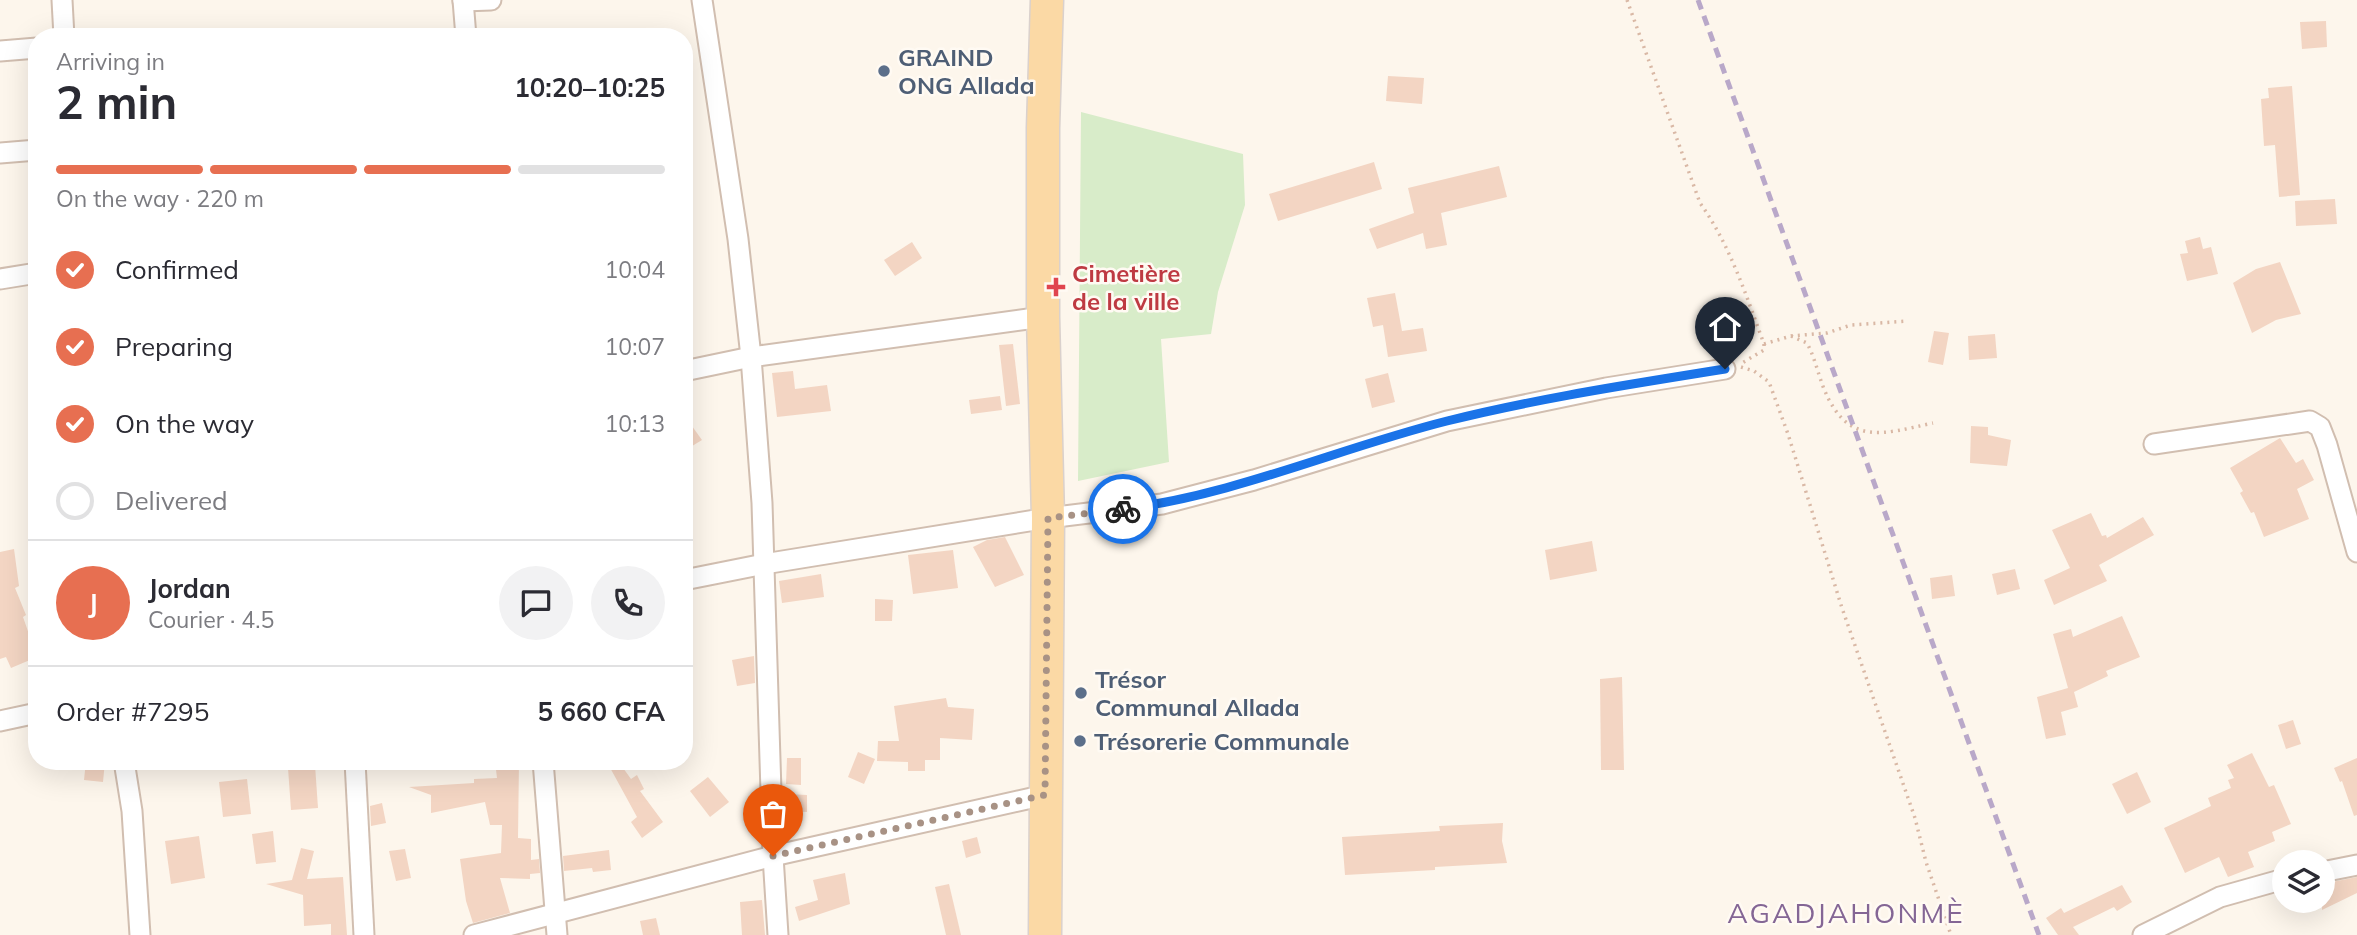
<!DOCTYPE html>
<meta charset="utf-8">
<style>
body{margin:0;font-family:Mulish,sans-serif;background:#f2f2f3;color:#2b2b33;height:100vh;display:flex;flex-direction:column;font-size:26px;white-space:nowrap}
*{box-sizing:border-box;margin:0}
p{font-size:23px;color:#7c7c81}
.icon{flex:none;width:38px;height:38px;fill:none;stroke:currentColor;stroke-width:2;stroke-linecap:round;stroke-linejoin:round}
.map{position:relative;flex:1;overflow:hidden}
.sheet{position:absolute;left:28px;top:28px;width:665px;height:742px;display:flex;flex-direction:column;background:#fff;border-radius:28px;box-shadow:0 7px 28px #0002}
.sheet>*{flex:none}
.fabs{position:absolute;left:2272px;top:850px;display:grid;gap:14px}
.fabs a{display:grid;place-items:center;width:63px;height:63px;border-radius:50%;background:#fff;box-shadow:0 7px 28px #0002;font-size:35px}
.pin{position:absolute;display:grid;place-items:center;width:60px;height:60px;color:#fff;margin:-72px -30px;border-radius:50% 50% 50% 0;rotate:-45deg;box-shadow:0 0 7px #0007}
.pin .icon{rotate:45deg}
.courier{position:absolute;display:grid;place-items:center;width:70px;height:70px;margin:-35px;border:5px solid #1a73e8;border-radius:50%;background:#fff;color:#222;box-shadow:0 2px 9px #0007}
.head em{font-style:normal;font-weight:700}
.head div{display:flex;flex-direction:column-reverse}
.head{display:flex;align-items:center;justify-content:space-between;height:119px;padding:0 28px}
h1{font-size:46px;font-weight:700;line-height:52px}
.bar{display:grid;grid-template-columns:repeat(4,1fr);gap:10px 7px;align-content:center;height:84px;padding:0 28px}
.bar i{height:9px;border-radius:5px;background:#e1e1e2}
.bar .on{background:#e76f51}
.bar p{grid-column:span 4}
.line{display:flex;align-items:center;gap:18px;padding:0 28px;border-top:2px solid #e1e1e2}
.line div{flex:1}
.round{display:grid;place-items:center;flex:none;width:74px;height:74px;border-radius:37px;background:#f2f2f3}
ol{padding:0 28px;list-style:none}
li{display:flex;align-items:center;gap:21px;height:77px}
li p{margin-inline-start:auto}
li .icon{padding:7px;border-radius:50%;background:#e76f51;color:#fff;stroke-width:4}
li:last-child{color:#7c7c81}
li i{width:38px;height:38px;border:4px solid #e1e1e2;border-radius:50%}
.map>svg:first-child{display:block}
.green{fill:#d8ecc9}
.building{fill:#f3d5c3}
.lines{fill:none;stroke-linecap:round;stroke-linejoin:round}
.minor-casing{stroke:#d1beb0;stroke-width:23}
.primary-casing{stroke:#dad1cd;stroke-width:35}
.path{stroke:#d9b8a5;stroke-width:3.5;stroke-dasharray:2 5;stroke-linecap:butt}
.minor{stroke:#fff;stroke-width:19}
.primary{stroke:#fbd9a5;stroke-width:32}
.rail{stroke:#b9a8c9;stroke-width:5;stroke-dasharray:10 7;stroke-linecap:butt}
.done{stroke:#a89285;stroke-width:7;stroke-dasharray:0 12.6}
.route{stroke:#1a73e8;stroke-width:9}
.service-dot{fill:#5c6f8a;stroke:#fffaf3;stroke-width:2.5}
.health-dot{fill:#e0444e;stroke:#fffaf3;stroke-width:2.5}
.labels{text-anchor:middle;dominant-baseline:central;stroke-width:5;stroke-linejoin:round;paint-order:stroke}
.service-label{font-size:24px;font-weight:bold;fill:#4e5e75;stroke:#fffaf3;text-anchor:start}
.health-label{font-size:24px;font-weight:bold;fill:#be3a42;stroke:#fffaf3;text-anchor:start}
.quarter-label{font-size:28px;letter-spacing:2px;fill:#846695;stroke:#fffaf3}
</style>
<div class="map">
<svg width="2357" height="935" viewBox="0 0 2357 935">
<rect width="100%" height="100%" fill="#fdf6ec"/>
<polygon class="green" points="1081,112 1243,154 1245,205 1218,292 1211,334 1161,339 1169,462 1078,481"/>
<g class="building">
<polygon points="2326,21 2327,47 2302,49 2300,22"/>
<polygon points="1388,76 1424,78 1422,104 1386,101"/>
<polygon points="2292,86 2300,195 2279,197 2275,145 2264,146 2261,99 2269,98 2268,88"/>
<polygon points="1374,162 1382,189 1278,221 1269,194"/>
<polygon points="1499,166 1507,197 1441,213 1447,245 1426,249 1423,233 1377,249 1369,229 1414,213 1408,188"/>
<polygon points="2335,199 2337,224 2296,226 2295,201"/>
<polygon points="2200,237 2203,249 2211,247 2218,274 2187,281 2180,254 2188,253 2185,241"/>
<polygon points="912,242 922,258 895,276 884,260"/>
<polygon points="2280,262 2301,314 2276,320 2252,333 2233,283 2256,269"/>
<polygon points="1395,293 1402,331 1423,328 1427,351 1388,357 1383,325 1373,327 1367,298"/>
<polygon points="1934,331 1949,333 1943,365 1928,362"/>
<polygon points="1995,334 1997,358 1969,360 1968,336"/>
<polygon points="1013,344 1020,404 1006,406 999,345"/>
<polygon points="793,371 795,389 827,385 831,411 777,417 772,373"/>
<polygon points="1388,373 1395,402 1372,408 1365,379"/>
<polygon points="1000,396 1002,410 971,414 969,400"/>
<polygon points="684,415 702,440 684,451"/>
<polygon points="1971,426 1988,427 1988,435 2011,440 2007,466 1970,463"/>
<polygon points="2280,438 2296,463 2303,459 2314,480 2297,489 2309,519 2264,537 2254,512 2251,513 2240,493 2243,491 2230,468"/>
<polygon points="2091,513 2102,536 2106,535 2107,538 2143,517 2154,535 2099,565 2107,581 2054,605 2044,580 2070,568 2052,530"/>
<polygon points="1005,537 1024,575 995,587 973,547 987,540"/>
<polygon points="1592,541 1597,571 1550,580 1545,550"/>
<polygon points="14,549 19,586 15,588 26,615 23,617 37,657 11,668 6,657 0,659 0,552"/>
<polygon points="953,550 958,588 913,594 908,555"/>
<polygon points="2015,569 2020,589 1997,595 1992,574"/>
<polygon points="821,574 824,597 782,603 779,581"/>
<polygon points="1952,575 1955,596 1932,599 1930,578"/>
<polygon points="875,599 893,600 892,621 875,621"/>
<polygon points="2122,616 2140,657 2106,671 2108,676 2074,692 2078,707 2061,712 2066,735 2046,739 2037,697 2068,688 2053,634 2071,629 2073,637"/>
<polygon points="754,656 755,683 737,686 732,660"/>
<polygon points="1622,677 1624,770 1601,770 1600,679"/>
<polygon points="946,698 948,707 974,709 972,740 940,738 940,760 925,760 925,771 908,771 908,762 877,761 878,741 899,741 894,706"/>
<polygon points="2293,720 2301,744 2286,749 2278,725"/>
<polygon points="858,752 875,759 864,784 848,777"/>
<polygon points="2252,753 2269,787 2274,785 2291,824 2272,832 2275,841 2248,852 2254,867 2228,877 2219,857 2185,873 2164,828 2211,806 2208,798 2231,788 2228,780 2234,778 2227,765"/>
<polygon points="787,758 801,758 801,785 786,784"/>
<polygon points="2357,758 2357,815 2354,816 2342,781 2340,782 2334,768"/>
<polygon points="86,761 105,761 103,782 84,780"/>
<polygon points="495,761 519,761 518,838 531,839 531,860 539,859 540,873 530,874 530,879 500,878 510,913 473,923 466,901 460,859 501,853 502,825 490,825 485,802 431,813 431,795 409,787 474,783 474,779 497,778"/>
<polygon points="611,761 618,761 631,779 637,775 644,789 640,791 663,822 642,838 631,822 637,817 608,764"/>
<polygon points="315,765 318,808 291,810 288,768"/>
<polygon points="2137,772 2151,802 2127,814 2112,784"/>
<polygon points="708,777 729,802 710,817 690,791"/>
<polygon points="247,779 251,814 223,817 219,782"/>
<polygon points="787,794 807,795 807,812 787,811"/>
<polygon points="382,803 386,823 371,826 370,806"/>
<polygon points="1503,823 1502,841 1507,863 1435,867 1435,870 1345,875 1342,837 1440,831 1439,826"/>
<polygon points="273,831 276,862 256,864 252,834"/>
<polygon points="199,836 205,878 171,884 165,841"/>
<polygon points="977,837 981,853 966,858 962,841"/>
<polygon points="301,848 314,851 307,879 343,877 347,935 331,935 331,924 304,926 303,895 266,884 292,880"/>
<polygon points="405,849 411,878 396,881 389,851"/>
<polygon points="609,850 611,870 593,872 592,868 564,871 563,856"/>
<polygon points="845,873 850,904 799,921 795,907 818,900 813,880"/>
<polygon points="2357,877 2357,893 2322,910 2322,884"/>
<polygon points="949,884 961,935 946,935 935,887"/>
<polygon points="2122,885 2132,902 2117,911 2114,907 2073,927 2079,935 2058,935 2046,918 2061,908 2064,913"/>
<polygon points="762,900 765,935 742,935 740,902"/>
<polygon points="656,918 660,935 643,935 640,921"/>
</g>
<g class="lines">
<g class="minor-casing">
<g id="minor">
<polyline points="62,0 64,37"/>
<polyline points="463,0 466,37"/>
<polyline points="702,0 738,239 751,357 762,503 773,856 778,935"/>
<polyline points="463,1 491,0"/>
<polyline points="0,51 37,48"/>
<polyline points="0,153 37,150"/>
<polyline points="0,279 37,273"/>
<polyline points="684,371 751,357 1043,317"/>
<polyline points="2154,444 2310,421 2320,427 2327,445 2357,552"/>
<polyline points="684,580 764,564 1048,518 1162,504 1254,480 1447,421 1606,388 1725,369"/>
<polyline points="0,721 37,713"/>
<polyline points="124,761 132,811 140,935"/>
<polyline points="355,761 364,935"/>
<polyline points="543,761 557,935"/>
<polyline points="2322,872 2357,865"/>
<polyline points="474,935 773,856 1045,795"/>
<polyline points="2143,935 2220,897 2284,879"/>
</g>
</g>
<g class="primary-casing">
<polyline id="primary" points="1045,935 1048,518 1043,317 1043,128 1047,0"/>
</g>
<g class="path">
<path d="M1627 0 1700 203C1730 245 1746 295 1764 344V350L1742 363"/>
<path d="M1791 336 1807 343C1815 358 1818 374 1824 389 1848 447 1883 434 1933 423"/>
<polyline points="1764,344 1791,336 1827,333 1851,325 1908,321"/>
<polyline points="1741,367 1754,371 1769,382 1788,434 1842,608 1915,818 1926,862 1951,935"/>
</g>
<use href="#minor" class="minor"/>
<use href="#primary" class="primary"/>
<polyline class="rail" points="1698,0 2039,935"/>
</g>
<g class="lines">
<polyline class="done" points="773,856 1045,795 1048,518 1123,509"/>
<path class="route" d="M1123 509C1235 495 1339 448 1447 421 1539 398 1633 384 1725 369"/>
</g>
<g class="service-dot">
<circle cx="884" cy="71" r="7"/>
<circle cx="1081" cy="693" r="7"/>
<circle cx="1080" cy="741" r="7"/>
</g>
<path class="health-dot" d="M1052.5 276.5h7v7h7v7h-7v7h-7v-7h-7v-7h7z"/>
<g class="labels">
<g class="service-label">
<text x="898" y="57">GRAIND<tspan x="898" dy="28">ONG Allada</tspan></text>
<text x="1095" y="679">Trésor<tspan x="1095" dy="28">Communal Allada</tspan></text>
<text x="1094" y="741">Trésorerie Communale</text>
</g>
<g class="health-label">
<text x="1072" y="273">Cimetière<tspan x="1072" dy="28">de la ville</tspan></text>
</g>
<g class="quarter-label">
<text x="1846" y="912">AGADJAHONMÈ</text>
</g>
</g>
</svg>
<div class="fabs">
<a><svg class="icon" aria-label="layers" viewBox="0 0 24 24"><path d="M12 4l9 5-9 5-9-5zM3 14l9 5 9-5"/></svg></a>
</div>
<div class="pin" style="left:773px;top:856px;background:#ea580c"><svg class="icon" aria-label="bag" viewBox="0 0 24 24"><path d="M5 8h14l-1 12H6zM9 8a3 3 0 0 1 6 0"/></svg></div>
<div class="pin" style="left:1725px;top:369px;background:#1f2937"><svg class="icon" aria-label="home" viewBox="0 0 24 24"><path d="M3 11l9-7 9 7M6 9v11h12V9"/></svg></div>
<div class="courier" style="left:1123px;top:509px"><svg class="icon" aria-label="bike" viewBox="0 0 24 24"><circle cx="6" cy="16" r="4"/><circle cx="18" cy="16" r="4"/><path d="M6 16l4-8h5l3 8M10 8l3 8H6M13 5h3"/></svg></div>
<section class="sheet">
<div class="head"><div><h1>2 min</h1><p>Arriving in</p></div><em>10:20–10:25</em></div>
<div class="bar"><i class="on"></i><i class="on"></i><i class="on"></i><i></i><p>On the way · 220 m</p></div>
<ol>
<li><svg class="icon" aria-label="check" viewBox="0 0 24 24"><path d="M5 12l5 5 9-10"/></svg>Confirmed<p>10:04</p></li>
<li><svg class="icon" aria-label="check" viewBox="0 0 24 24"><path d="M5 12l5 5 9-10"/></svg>Preparing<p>10:07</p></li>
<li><svg class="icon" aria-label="check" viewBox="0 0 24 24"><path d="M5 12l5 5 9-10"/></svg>On the way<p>10:13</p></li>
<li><i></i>Delivered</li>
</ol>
<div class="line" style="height:126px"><b class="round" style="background:#e76f51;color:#fff">J</b><div><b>Jordan</b><p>Courier · 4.5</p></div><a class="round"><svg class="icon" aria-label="chat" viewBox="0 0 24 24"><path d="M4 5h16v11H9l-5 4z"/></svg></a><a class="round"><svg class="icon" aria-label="phone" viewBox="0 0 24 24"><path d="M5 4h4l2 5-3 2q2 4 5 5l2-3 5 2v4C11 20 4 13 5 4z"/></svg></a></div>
<div class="line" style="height:91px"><div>Order #7295</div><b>5 660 CFA</b></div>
</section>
</div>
